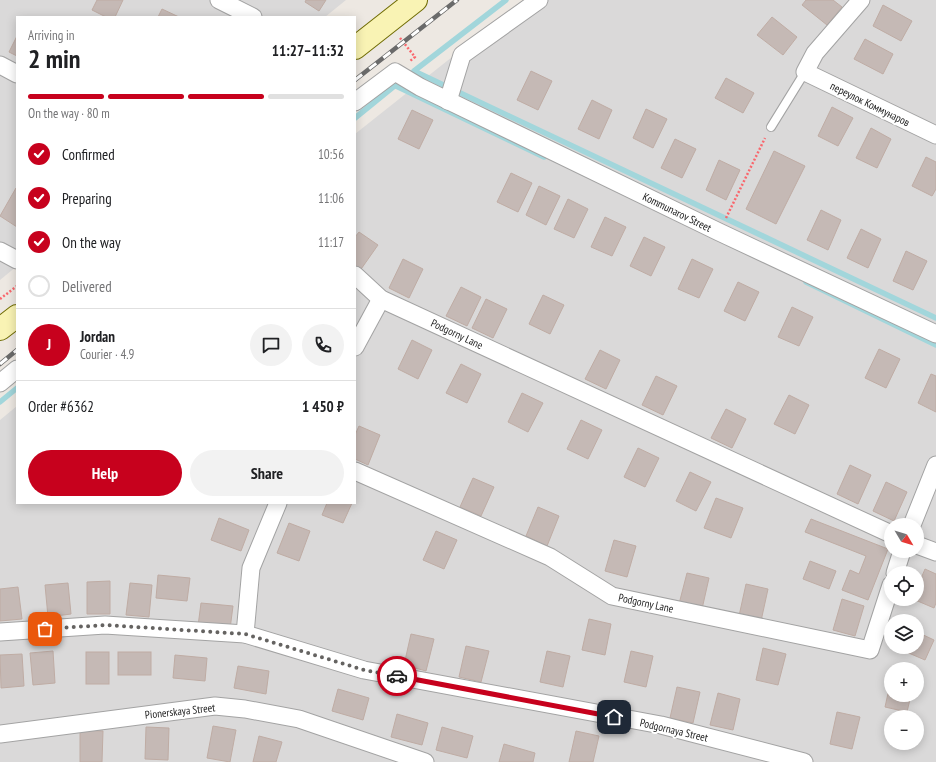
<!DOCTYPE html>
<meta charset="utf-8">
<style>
body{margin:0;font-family:"PT Sans Narrow",sans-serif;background:#f2f2f2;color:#202124;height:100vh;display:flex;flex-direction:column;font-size:15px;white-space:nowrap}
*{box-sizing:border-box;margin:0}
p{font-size:13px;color:#757577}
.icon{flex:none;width:22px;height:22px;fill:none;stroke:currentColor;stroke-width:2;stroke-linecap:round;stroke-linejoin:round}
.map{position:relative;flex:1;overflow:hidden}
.sheet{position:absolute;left:16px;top:16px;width:340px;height:488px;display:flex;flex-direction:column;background:#fff;border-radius:0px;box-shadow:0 2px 10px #0003}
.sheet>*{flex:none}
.needle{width:26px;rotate:128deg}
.fabs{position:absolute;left:884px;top:518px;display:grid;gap:8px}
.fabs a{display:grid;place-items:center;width:40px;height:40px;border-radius:50%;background:#fff;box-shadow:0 2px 10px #0003;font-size:20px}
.pin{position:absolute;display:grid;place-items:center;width:34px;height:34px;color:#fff;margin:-17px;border-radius:8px;box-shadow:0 2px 6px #0006}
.courier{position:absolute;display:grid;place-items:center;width:40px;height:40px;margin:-20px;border:3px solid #c7011d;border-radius:50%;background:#fff;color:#222;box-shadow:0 1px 5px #0007}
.head em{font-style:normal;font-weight:800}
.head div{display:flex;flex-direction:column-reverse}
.head{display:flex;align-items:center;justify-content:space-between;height:68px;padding:0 12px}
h1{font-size:26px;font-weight:800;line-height:30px}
.bar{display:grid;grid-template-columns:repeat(4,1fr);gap:6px 4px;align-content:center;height:48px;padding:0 12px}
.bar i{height:5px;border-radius:3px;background:#e0e0e0}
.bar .on{background:#c7011d}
.bar p{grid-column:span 4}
.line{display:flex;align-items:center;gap:10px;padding:0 12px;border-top:1px solid #e0e0e0}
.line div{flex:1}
.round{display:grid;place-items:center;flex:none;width:42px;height:42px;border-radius:21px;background:#f2f2f2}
ol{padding:0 12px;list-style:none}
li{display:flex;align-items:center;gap:12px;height:44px}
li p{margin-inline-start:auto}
li .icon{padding:4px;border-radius:50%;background:#c7011d;color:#fff;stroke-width:4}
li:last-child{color:#757577}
li i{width:22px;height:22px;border:2px solid #e0e0e0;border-radius:50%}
.button{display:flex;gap:8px;margin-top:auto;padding:8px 12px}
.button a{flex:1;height:46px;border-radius:24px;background:#c7011d;color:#fff;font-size:16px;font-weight:800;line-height:46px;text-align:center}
.button a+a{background:#f2f2f2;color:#202124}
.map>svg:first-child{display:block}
.residential{fill:#dad9d9;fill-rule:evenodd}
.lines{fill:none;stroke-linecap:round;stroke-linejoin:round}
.stream{stroke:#a2d6db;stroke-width:5.5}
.building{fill:#c5b9b5;stroke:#bfaca4}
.lane-casing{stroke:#a3a3a3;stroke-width:10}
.street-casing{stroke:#a3a3a3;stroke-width:19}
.secondary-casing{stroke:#716d05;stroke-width:24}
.path{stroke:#f9676d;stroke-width:2.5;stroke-dasharray:2 2;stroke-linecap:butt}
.lane{stroke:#fff;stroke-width:8}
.street{stroke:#fff;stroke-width:17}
.secondary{stroke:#f9f3b4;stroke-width:22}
.rail-casing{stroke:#6a6a6a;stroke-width:4.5}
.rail{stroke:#fff;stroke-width:3;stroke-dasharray:9;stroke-linecap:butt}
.done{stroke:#656361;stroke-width:4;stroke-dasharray:0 7.2}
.route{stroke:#c7011d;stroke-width:5}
.labels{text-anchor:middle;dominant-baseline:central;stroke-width:4;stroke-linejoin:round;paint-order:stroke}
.street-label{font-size:11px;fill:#1c1c1c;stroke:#fff}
</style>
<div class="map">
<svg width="936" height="762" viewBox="0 0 936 762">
<rect width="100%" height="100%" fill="#ede8e2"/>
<g class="residential">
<polygon points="0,0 346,0 325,17 17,17 17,266 0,280"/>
<path d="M524 0H936V762H0V420L17 406V503H355V134ZM891 525H917V551H891ZM891 573H917V599H891ZM891 621H917V647H891ZM891 669H917V695H891ZM891 717H917V743H891Z"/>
</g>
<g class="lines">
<g class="stream">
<polyline points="506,0 414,71 936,318"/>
<polyline points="396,86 544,157"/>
<polyline points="355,118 398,83"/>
<polyline points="806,282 936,345"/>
<polyline points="0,402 17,388"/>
</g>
</g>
<g class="building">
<polygon points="97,0 123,0 115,17 106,17 92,10"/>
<polygon points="306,0 326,0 319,11 305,2"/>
<polygon points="806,0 833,0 842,7 827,25 802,5"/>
<polygon points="883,5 912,21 901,41 873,26"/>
<polygon points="162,9 179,17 158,17"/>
<polygon points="772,17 797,37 783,55 757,35"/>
<polygon points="17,36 17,56 9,52"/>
<polygon points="865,39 893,54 883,74 854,59"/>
<polygon points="531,71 552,81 538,110 517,100"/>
<polygon points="726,78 754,93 743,113 715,98"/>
<polygon points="592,100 612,110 599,139 578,129"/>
<polygon points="832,107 853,118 838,146 818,136"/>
<polygon points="646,109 667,119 653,148 633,138"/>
<polygon points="412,110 433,120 419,149 398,139"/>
<polygon points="871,128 891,139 877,168 856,158"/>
<polygon points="675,139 696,149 682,178 661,168"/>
<polygon points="774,151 805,166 776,224 746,209"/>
<polygon points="926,157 936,162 936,189 932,196 912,186"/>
<polygon points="719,160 740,170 726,200 706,190"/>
<polygon points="511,173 532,183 518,212 497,202"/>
<polygon points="539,186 560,196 546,225 526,215"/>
<polygon points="16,188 17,189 17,227 0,216"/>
<polygon points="568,199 588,209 574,238 554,229"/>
<polygon points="821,210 841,220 828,250 807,240"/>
<polygon points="605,217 626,227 612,256 591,247"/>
<polygon points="861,229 881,239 868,268 847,258"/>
<polygon points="359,232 378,245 359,272 355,269 355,237"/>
<polygon points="644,237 665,247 651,276 630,266"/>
<polygon points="906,251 927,261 913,290 893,281"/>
<polygon points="403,259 423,269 409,298 389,288"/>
<polygon points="692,259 713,269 699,298 678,289"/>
<polygon points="738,282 759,292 745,321 724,311"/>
<polygon points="461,287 481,297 467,326 446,316"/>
<polygon points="543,295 564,305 550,334 529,324"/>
<polygon points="486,299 507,309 493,338 472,328"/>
<polygon points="792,307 813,317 799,346 778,337"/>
<polygon points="412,340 432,350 418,379 398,369"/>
<polygon points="879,349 900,359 886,388 865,378"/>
<polygon points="600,350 620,360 606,389 585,379"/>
<polygon points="461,364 481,374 467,403 446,393"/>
<polygon points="931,374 936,376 936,412 918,403"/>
<polygon points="656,376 677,386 663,415 642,405"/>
<polygon points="522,393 543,403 528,432 508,422"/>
<polygon points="789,395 809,405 795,434 774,424"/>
<polygon points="726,409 746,419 732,448 711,438"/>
<polygon points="581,420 602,430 588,459 567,449"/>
<polygon points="359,426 380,435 368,465 355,459 355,435"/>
<polygon points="638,448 659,458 645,487 624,477"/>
<polygon points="850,465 871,475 858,504 837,494"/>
<polygon points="690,472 711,482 696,511 676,501"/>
<polygon points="473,478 494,487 481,516 460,507"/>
<polygon points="886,482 907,492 894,521 873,511"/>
<polygon points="716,498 743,508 731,538 704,528"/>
<polygon points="327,503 352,503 343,523 322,515"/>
<polygon points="538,507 559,516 547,546 526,536"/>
<polygon points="219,518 249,530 241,551 211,540"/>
<polygon points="811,519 888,549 868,600 842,590 850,570 859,574 866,556 805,532"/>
<polygon points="289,523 310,531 299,561 277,553"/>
<polygon points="436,531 457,540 444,569 423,560"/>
<polygon points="614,540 636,546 627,577 605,571"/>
<polygon points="810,561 836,571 829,589 803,579"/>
<polygon points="925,569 936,574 936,603 934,608 913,599 917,599 917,588"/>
<polygon points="687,573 709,578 702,609 679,604"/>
<polygon points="158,575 190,578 187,601 156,598"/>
<polygon points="110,581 110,614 87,614 87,582"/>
<polygon points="68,583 71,614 48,617 45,585"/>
<polygon points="130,583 152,585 149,617 126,615"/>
<polygon points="746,584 768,589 761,621 739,616"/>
<polygon points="18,587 22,619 0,621 0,589"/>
<polygon points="842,599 864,606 855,636 833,630"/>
<polygon points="201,603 233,606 230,629 198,626"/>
<polygon points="589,619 611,624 605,655 582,650"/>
<polygon points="917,632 934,640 925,660 897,648 917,647"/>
<polygon points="411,634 434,639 426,671 404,665"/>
<polygon points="466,646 489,651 481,682 459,677"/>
<polygon points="763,648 786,654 778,685 756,680"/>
<polygon points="53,651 55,683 33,685 30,653"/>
<polygon points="547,651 570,656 563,687 540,682"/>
<polygon points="631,651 653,656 646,687 624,682"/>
<rect x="86" y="652" width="23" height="32"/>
<rect x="118" y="652" width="33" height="23"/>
<polygon points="22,654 24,686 1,688 0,655"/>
<polygon points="175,655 207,658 205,681 173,678"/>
<polygon points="238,666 269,671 266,694 234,688"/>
<polygon points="891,680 891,695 911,695 907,712 885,707"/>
<polygon points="677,687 700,692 693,723 670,718"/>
<polygon points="338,689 369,698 363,720 332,711"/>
<polygon points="718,693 740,699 733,730 710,725"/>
<polygon points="837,712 860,717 852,749 830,744"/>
<polygon points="397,714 428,723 422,745 391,737"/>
<polygon points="213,726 236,730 230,762 207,758"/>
<polygon points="146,727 169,728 168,760 145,759"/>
<polygon points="442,727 473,736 467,758 436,750"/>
<polygon points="80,730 103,731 102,762 80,762"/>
<polygon points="576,731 599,736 593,762 569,762"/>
<polygon points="259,736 282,742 276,762 253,762"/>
<polygon points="504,744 535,753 533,762 499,762"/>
</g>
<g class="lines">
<g class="lane-casing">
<polyline id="lane" points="771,127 805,72"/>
</g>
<g class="street-casing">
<g id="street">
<polyline points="219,0 253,17"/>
<polyline points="861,0 815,53 805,72 936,135"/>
<polyline points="0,65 17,74"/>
<polyline points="448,101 462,55 539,0"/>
<polyline points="355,102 395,72 420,87 719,232 936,334"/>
<polyline points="0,251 17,260"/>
<polyline points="355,275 381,299 891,534"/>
<polyline points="355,347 381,299"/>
<polyline points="0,383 17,369"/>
<polyline points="355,471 550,557 612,596 870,650 891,585"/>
<polyline points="912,525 936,465"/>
<polyline points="917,545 936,552"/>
<polyline points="895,573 902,551"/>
<polyline points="0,632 105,625 245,634 364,670 661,725 804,762"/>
<polyline points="245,634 251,568 278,503"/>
<polyline points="0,734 215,706 245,709 299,719 425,762"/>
</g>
</g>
<g class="secondary-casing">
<g id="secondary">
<polyline points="355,48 416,0"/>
<polyline points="0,329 17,316"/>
</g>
</g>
<g class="path">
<polyline points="400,38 415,57 410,61"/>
<polyline points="726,218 765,138"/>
<polyline points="0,299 17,286"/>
</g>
<use href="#lane" class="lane"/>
<use href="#street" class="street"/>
<use href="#secondary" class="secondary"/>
<g class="rail-casing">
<g id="rail">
<polyline points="355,80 457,0"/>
<polyline points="0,364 17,350"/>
</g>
</g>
<use href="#rail" class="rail"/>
</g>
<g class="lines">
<polyline class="done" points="45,629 105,625 245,634 364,670 397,676"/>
<polyline class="route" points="397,676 614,717"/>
</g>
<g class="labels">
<g class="street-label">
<text transform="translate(870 104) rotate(26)">переулок Коммунаров</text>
<text transform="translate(677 212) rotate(26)">Kommunarov Street</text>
<text transform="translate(457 334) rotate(25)">Podgorny Lane</text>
<text transform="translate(646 603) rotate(12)">Podgorny Lane</text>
<text transform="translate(180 711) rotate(-6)">Pionerskaya Street</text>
<text transform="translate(674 730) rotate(13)">Podgornaya Street</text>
</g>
</g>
</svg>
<div class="fabs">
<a><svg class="needle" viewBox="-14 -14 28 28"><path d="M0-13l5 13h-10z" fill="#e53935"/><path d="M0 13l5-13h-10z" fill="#757577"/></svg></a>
<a><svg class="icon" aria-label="locate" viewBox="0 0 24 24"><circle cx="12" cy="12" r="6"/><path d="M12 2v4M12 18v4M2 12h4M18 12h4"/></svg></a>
<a><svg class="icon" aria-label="layers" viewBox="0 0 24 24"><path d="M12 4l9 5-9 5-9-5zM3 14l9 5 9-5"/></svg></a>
<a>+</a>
<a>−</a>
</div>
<div class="pin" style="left:45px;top:629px;background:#ea580c"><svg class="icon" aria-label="bag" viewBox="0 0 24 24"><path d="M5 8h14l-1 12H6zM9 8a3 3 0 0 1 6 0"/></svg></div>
<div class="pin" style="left:614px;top:717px;background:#1f2937"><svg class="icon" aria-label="home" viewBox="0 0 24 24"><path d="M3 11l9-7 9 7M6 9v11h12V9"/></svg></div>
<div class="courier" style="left:397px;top:676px"><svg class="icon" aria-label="car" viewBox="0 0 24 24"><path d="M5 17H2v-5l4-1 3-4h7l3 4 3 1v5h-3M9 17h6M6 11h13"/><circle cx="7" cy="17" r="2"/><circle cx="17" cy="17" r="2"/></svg></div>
<section class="sheet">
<div class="head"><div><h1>2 min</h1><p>Arriving in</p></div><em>11:27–11:32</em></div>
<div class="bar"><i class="on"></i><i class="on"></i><i class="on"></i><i></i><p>On the way · 80 m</p></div>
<ol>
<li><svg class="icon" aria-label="check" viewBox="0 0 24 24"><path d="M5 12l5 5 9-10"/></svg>Confirmed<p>10:56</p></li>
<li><svg class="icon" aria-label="check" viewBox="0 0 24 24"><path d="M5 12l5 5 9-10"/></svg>Preparing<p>11:06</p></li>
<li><svg class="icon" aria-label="check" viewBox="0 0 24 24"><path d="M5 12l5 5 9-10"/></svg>On the way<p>11:17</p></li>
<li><i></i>Delivered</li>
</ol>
<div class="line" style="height:72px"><b class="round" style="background:#c7011d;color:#fff">J</b><div><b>Jordan</b><p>Courier · 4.9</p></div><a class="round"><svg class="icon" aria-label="chat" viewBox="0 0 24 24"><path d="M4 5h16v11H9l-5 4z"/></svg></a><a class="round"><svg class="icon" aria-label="phone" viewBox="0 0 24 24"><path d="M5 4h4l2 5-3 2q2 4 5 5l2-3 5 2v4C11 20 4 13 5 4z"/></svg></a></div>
<div class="line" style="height:52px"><div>Order #6362</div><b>1 450 ₽</b></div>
<div class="button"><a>Help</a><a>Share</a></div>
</section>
</div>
